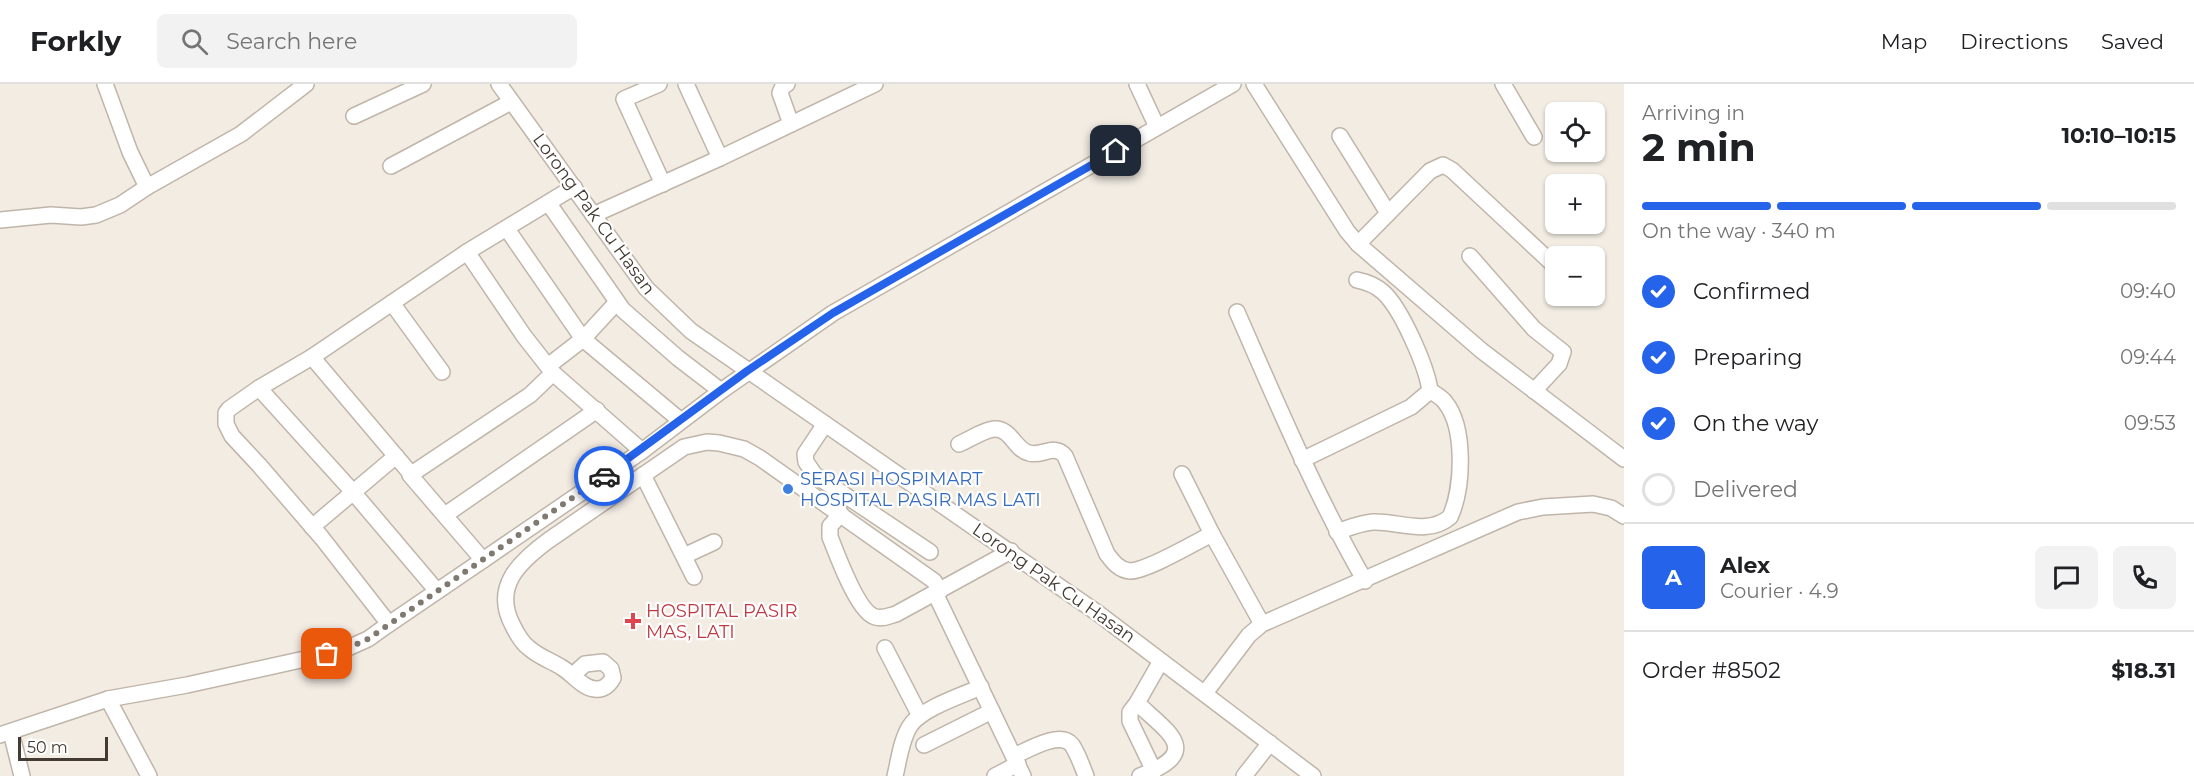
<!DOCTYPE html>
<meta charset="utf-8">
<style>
body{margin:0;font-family:Montserrat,sans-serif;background:#f2f2f2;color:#202124;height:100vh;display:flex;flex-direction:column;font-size:22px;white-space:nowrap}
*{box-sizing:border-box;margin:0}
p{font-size:20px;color:#757577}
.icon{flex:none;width:33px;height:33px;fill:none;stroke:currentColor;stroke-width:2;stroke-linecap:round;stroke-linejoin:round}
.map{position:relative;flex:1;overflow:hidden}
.panel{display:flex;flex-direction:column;background:#fff;width:570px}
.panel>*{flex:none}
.controls{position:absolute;left:1545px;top:18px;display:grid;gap:12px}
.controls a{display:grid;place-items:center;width:60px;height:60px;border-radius:9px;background:#fff;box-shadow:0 2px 4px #0004;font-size:30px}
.scale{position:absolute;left:18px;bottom:15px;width:90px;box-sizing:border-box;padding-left:6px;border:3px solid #433b33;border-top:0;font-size:16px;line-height:21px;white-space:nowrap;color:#433b33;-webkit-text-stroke:4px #fff;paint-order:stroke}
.pin{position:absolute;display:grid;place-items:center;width:51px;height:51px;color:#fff;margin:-26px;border-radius:12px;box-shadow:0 3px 9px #0006}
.courier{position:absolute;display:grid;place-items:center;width:60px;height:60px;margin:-30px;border:4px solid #2563eb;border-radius:50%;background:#fff;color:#222;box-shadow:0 2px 8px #0007}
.overview em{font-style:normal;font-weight:700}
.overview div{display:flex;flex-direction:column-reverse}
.overview{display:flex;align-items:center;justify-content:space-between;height:102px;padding:0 18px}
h1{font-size:39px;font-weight:700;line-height:45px}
.bar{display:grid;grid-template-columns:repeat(4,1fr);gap:9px 6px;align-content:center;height:72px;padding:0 18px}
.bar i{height:8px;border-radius:4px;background:#e0e0e0}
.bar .selected{background:#2563eb}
.bar p{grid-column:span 4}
.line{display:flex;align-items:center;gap:15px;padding:0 18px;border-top:2px solid #e0e0e0}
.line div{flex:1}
.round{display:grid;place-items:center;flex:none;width:63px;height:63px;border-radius:9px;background:#f2f2f2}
ol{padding:0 18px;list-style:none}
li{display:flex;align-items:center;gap:18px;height:66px}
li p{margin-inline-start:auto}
li .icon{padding:6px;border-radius:50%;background:#2563eb;color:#fff;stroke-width:4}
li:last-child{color:#757577}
li i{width:33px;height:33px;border:3px solid #e0e0e0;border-radius:50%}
header{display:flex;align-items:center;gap:36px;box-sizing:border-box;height:84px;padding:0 30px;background:#fff;border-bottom:2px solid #e0e0e0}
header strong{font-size:28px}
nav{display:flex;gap:33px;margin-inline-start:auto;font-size:21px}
.search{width:420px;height:54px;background:#f2f2f2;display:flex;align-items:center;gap:15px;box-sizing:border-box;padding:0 21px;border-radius:9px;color:#757577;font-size:22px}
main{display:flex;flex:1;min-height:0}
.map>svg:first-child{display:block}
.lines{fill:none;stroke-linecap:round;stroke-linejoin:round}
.minor-casing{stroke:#c0b5a9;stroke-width:18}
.minor{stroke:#fff;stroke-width:15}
.done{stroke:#807971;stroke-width:6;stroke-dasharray:0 10.8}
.route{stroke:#2563eb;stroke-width:8}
.shop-dot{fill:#3f7fe0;stroke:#fff;stroke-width:2}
.health-dot{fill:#e0444e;stroke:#fff;stroke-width:2}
.labels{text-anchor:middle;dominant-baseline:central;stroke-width:4.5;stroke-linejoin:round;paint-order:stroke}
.street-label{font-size:18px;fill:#433b33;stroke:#fff}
.shop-label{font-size:18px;fill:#366cbe;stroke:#fff;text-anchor:start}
.health-label{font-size:18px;fill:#be3a42;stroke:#fff;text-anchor:start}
</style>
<header>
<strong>Forkly</strong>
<div class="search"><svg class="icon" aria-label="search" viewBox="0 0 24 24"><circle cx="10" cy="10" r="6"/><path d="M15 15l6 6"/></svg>Search here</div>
<nav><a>Map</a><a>Directions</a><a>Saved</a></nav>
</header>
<main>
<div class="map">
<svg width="1624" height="692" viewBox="0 0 1624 692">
<rect width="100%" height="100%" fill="#f2ece3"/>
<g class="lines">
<g class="minor-casing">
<g id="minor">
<polyline points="105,0 130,68 147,103 241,50 306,0"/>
<polyline points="499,0 646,204 691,247 1099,530 1313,692"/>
<polyline points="659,0 624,15 663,100"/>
<polyline points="686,0 720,74"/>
<polyline points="787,0 783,2 780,9 791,40"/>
<polyline points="1137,0 1157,43"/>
<polyline points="1254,0 1347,147 1358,160 1482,267 1624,375"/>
<polyline points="1503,0 1534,53"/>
<polyline points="354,32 423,0"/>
<polyline points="1340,52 1388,129"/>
<polyline points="391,82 511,18"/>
<polyline points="574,103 467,168 524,252 553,289 642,367 721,307"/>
<polyline points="549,120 623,226 678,274 721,307 833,229 1233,0"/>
<polyline points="593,131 720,74 875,0"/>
<polyline points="0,136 51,131 81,133 96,131 120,121 147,103"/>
<polyline points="507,145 583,255 681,337"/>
<polyline points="1358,160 1430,87 1443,81 1452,86 1556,183"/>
<polyline points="1470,172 1534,245 1563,268 1559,280 1534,307"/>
<polyline points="392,219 442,288"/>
<path d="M1237 228C1277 319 1315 410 1365 497"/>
<polyline points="312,273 467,168"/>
<polyline points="548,282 583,255 616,219"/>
<polyline points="553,289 530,311 410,391 483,476 642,367"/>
<polyline points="259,304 353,408 437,507"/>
<polyline points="825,340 805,370 806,378 815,391 930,468"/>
<path d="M959 360C969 356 983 346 994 345 1011 344 1015 366 1029 369 1042 373 1054 359 1065 372L1107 470C1113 478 1119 486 1130 487 1147 487 1194 459 1212 450"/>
<path d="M1302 376 1411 323 1430 307C1427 283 1401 224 1383 208 1375 201 1367 198 1357 196"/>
<polyline points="411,390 312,273 259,304 229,325 226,329 226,340 232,352 259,381 322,454 389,540 483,476"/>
<polyline points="1182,390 1212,450 1262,540"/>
<polyline points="643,391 694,493"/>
<path d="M841 430 830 442V453C837 471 857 525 873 532 881 536 888 532 896 530L1011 467"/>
<polyline points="445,431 597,326"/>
<polyline points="312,443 396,372"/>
<path d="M1337 448C1348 444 1360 439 1373 438 1398 437 1428 452 1450 433 1463 405 1466 344 1445 318 1441 313 1436 310 1430 307"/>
<polyline points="684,472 714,458"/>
<polyline points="935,509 1023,692"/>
<polyline points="885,564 920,632"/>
<path d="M573 591 585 580 603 578 611 585 613 594C609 601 603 606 595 605 582 604 572 589 561 583 550 576 539 573 529 564 522 559 517 550 513 542 492 503 519 478 549 456L684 363 707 358 719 359 744 365 760 374 934 497 940 507"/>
<polyline points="1205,609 1249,551 1262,540 1518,428 1543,423 1593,420 1611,424 1624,432"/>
<polyline points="108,615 149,692"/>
<polyline points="1137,619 1130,628 1130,637 1154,687"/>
<polyline points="11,648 22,692"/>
<polyline points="0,651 108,615 187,601 341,567 368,555 389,540"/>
<polyline points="924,661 992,627"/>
<path d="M1014 672C1028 666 1060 646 1072 661 1078 670 1082 682 1086 692"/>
<path d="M895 692C899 676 901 656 910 642 920 625 963 611 981 603"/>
<polyline points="995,692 1018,680"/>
<path d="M1140 692C1203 668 1170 650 1137 619L1161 577"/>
<polyline points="1244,692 1270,659"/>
</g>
</g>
<use href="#minor" class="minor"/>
</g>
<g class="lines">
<polyline class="done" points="327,570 341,567 368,555 604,392"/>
<polyline class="route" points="604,392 747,287 833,229 1116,67"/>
</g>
<circle class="shop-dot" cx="788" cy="405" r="6"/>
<path class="health-dot" d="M630 528h6v6h6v6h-6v6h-6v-6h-6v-6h6z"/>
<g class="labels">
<g class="street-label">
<text transform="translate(594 130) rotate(54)">Lorong Pak Cu Hasan</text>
<text transform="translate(1054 499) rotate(35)">Lorong Pak Cu Hasan</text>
</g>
<g class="shop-label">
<text x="800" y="395">SERASI HOSPIMART<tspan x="800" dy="21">HOSPITAL PASIR MAS LATI</tspan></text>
</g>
<g class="health-label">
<text x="646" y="527">HOSPITAL PASIR<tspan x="646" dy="21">MAS, LATI</tspan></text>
</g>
</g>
</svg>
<div class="controls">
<a><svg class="icon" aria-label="locate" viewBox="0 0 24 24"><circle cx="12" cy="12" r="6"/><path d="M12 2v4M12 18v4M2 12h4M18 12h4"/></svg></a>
<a>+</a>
<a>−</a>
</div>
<div class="scale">50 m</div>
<div class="pin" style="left:327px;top:570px;background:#ea580c"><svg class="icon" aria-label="bag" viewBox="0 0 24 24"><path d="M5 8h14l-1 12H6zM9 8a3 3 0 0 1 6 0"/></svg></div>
<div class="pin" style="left:1116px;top:67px;background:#1f2937"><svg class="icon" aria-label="home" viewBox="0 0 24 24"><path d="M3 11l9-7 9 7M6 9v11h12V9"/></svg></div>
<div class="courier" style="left:604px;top:392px"><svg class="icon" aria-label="car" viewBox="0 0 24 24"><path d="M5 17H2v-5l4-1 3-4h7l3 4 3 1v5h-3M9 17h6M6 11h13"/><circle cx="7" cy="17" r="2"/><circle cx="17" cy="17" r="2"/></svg></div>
</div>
<section class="panel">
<div class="overview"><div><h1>2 min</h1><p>Arriving in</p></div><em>10:10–10:15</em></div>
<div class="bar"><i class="selected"></i><i class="selected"></i><i class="selected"></i><i></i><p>On the way · 340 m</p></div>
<ol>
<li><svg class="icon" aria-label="check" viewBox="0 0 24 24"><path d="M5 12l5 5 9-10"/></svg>Confirmed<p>09:40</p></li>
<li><svg class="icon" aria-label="check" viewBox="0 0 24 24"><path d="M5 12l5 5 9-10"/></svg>Preparing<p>09:44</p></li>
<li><svg class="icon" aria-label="check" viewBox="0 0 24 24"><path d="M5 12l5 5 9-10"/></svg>On the way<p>09:53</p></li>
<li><i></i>Delivered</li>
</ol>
<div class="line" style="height:108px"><b class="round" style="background:#2563eb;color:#fff">A</b><div><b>Alex</b><p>Courier · 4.9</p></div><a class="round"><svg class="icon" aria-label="chat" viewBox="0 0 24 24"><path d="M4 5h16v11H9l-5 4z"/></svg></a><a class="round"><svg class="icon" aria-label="phone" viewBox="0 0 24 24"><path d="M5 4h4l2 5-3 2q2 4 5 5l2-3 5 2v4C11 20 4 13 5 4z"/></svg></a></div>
<div class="line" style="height:78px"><div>Order #8502</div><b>$18.31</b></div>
</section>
</main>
